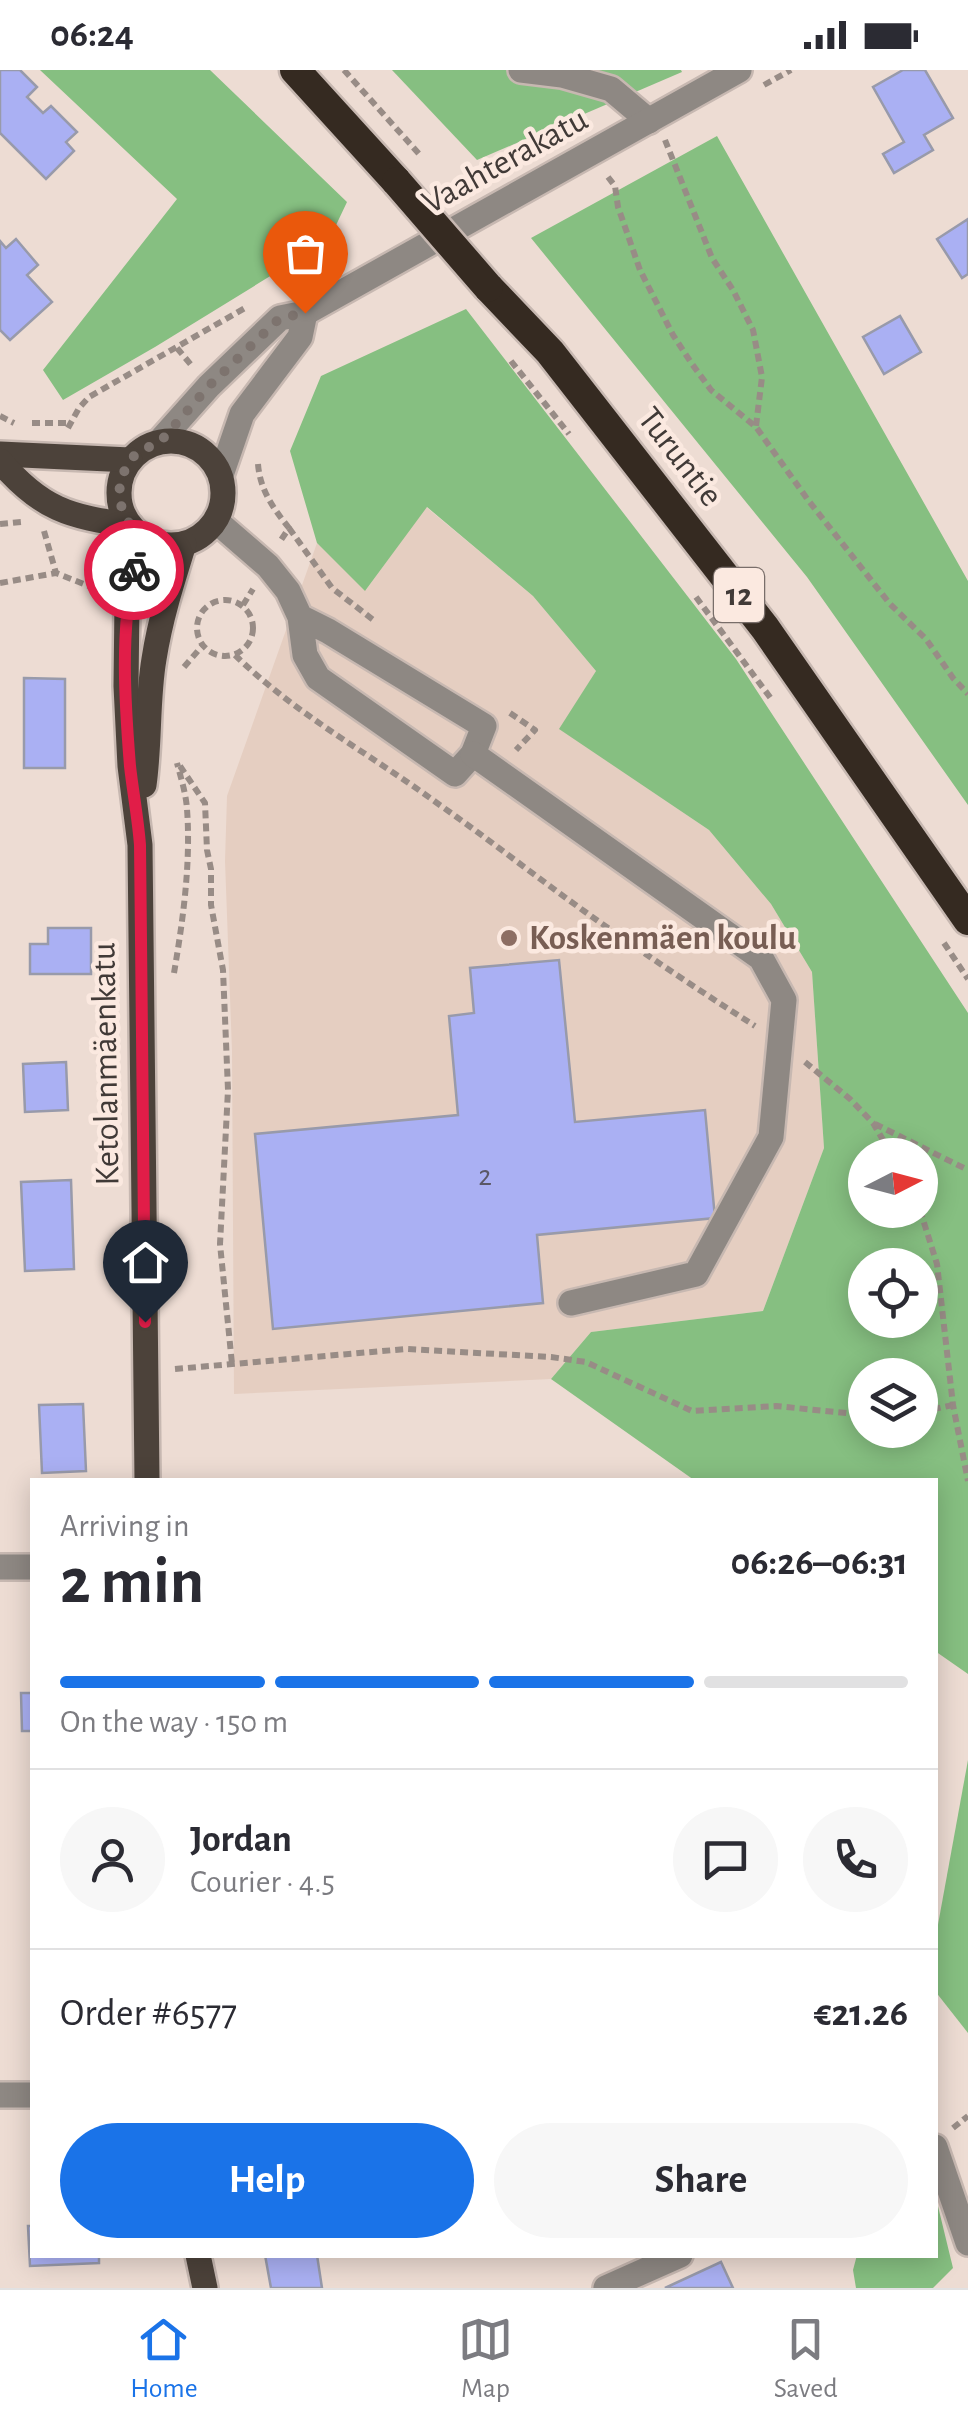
<!DOCTYPE html>
<meta charset="utf-8">
<style>
body{margin:0;font-family:"Alegreya Sans",sans-serif;background:#f7f7f7;color:#2b2b33;height:100vh;display:flex;flex-direction:column;font-size:38px;white-space:nowrap}
*{box-sizing:border-box;margin:0}
p{font-size:32px;color:#7c7c81}
.icon{flex:none;width:55px;height:55px;fill:none;stroke:currentColor;stroke-width:2;stroke-linecap:round;stroke-linejoin:round}
.map{position:relative;flex:1;overflow:hidden}
.sheet{position:absolute;left:30px;top:1408px;width:908px;height:780px;display:flex;flex-direction:column;background:#fff;border-radius:0px;box-shadow:0 5px 25px #0003}
.sheet>*{flex:none}
.needle{width:65px;rotate:84deg}
.tools{position:absolute;left:848px;top:1068px;display:grid;gap:20px}
.tools a{display:grid;place-items:center;width:90px;height:90px;border-radius:50%;background:#fff;box-shadow:0 5px 25px #0003;font-size:50px}
.pin{position:absolute;display:grid;place-items:center;width:85px;height:85px;color:#fff;margin:-102px -42px;border-radius:50% 50% 50% 0;rotate:-45deg;box-shadow:0 0 10px #0007}
.pin .icon{rotate:45deg}
.courier{position:absolute;display:grid;place-items:center;width:100px;height:100px;margin:-50px;border:8px solid #e11d48;border-radius:50%;background:#fff;color:#222;box-shadow:0 2px 12px #0007}
.overview em{font-style:normal;font-weight:600}
.overview div{display:flex;flex-direction:column-reverse}
.overview{display:flex;align-items:center;justify-content:space-between;height:170px;padding:0 30px}
h1{font-size:65px;font-weight:600;line-height:75px}
.bar{display:grid;grid-template-columns:repeat(4,1fr);gap:15px 10px;align-content:center;height:120px;padding:0 30px}
.bar i{height:12px;border-radius:8px;background:#e1e1e2}
.bar .on{background:#1a73e8}
.bar p{grid-column:span 4}
.line{display:flex;align-items:center;gap:25px;padding:0 30px;border-top:2px solid #e1e1e2}
.line div{flex:1}
.round{display:grid;place-items:center;flex:none;width:105px;height:105px;border-radius:52px;background:#f7f7f7}
.cta{display:flex;gap:20px;margin-top:auto;padding:20px 30px}
.cta a{flex:1;height:115px;border-radius:60px;background:#1a73e8;color:#fff;font-size:40px;font-weight:600;line-height:115px;text-align:center}
.cta a+a{background:#f7f7f7;color:#2b2b33}
.status{display:flex;justify-content:space-between;align-items:center;height:70px;padding:0 50px;background:#fff;direction:ltr}
.status svg{height:28px;fill:currentColor}
.menu{display:flex;justify-content:space-around;align-items:center;height:140px;border-top:2px solid #e1e1e2;background:#fff;font-size:28px;color:#7c7c81}
.menu a{display:grid;justify-items:center;gap:5px}
.menu .on{color:#1a73e8}
.map>svg:first-child{display:block}
.built{fill:#e5cec1}
.green{fill:#86bf81;fill-rule:evenodd}
.building{fill:#aab0f3;stroke:#989aaa;stroke-width:2.5}
.lines{fill:none;stroke-linecap:round;stroke-linejoin:round}
.minor-casing{stroke:#c7b8b1;stroke-width:30}
.major-casing{stroke:#c7b8b1;stroke-width:30}
.highway-casing{stroke:#c7b8b1;stroke-width:35}
.path{stroke:#988c86;stroke-width:6;stroke-dasharray:8 5;stroke-linecap:butt}
.minor{stroke:#8e8883;stroke-width:25}
.major{stroke:#4c423a;stroke-width:25}
.highway{stroke:#352a21;stroke-width:30}
.highway-bridge-casing{stroke:#c7b8b1;stroke-width:35;stroke-linecap:butt}
.highway-bridge{stroke:#352a21;stroke-width:30}
.done{stroke:#7d736e;stroke-width:10;stroke-dasharray:0 18}
.route{stroke:#e11d48;stroke-width:12}
.education-dot{fill:#8d6e63;stroke:#fbe9e0;stroke-width:4}
.labels{text-anchor:middle;dominant-baseline:central;stroke-width:9;stroke-linejoin:round;paint-order:stroke}
.number-label{font-size:30px;fill:#5b5866}
.shield{fill:#fbe9e0;stroke:#796e6a;stroke-width:2.5}
.shield-label{font-size:32px;font-weight:bold;fill:#413a37}
.street-label{font-size:35px;fill:#413a37;stroke:#fbe9e0}
.education-label{font-size:35px;font-weight:bold;fill:#785e54;stroke:#fbe9e0;text-anchor:start}
</style>
<div class="status"><b>06:24</b><svg viewBox="0 0 49 12"><path d="M0 12V9h3v3zM5 12V6h3v6zM10 12V3h3v9zM15 12V0h3v12zM26 1h20v11H26zM47 4h2v5h-2z"/></svg></div>
<div class="map">
<svg width="968" height="2218" viewBox="0 0 968 2218">
<rect width="100%" height="100%" fill="#eddcd3"/>
<polygon class="built" points="426,437 533,526 596,601 560,659 709,760 771,834 812,902 824,1078 763,1241 591,1262 551,1309 234,1324 232,981 225,791 227,726 317,473 366,520"/>
<g class="green">
<polygon points="40,0 210,0 347,132 329,170 155,277 63,330 43,300 177,129"/>
<polygon points="392,0 681,0 682,2 477,90"/>
<polygon points="717,66 968,511 968,735 807,507 531,168"/>
<path d="M466 239 736 589 968 943V1604L935 1581V1410H694L551 1309 591 1262 763 1241 824 1078 812 902 771 834 709 760 559 659 596 601 533 526 427 437 365 521 317 473 290 381 321 306ZM920 1085V1140H865V1085ZM920 1195V1250H865V1195ZM865 1305H920V1360H865Z"/>
<polygon points="968,1690 968,1963 935,1921 935,1871"/>
<polygon points="935,2124 953,2198 933,2218 856,2218 853,2200 857,2185 935,2185"/>
</g>
<g class="building">
<polygon points="0,0 20,0 37,17 27,27 43,43 51,36 77,62 66,72 74,81 46,109 0,63"/>
<polygon points="903,0 925,0 953,48 924,65 933,80 894,103 883,84 904,72 873,17"/>
<polygon points="968,149 968,204 962,208 937,169"/>
<polygon points="16,169 38,195 27,205 52,232 10,270 0,260 0,171 6,178"/>
<polygon points="900,246 921,282 884,304 863,267"/>
<polygon points="24,608 65,609 65,698 24,698"/>
<polygon points="48,858 91,858 91,904 30,904 30,874 48,874"/>
<polygon points="559,890 575,1052 705,1040 715,1148 537,1165 543,1233 273,1259 255,1064 458,1045 449,946 474,943 470,898"/>
<polygon points="66,992 68,1040 25,1042 23,994"/>
<polygon points="71,1110 74,1199 25,1201 21,1112"/>
<polygon points="83,1334 86,1401 42,1403 39,1335"/>
<polygon points="21,1623 32,1623 32,1661 22,1661"/>
<polygon points="28,2156 32,2156 32,2185 99,2185 99,2193 30,2196"/>
<polygon points="265,2185 317,2185 322,2218 271,2218"/>
<polygon points="721,2192 733,2218 665,2218"/>
</g>
<g class="lines">
<g class="minor-casing">
<g id="minor">
<polyline points="521,0 562,5 611,19 649,51"/>
<polyline points="159,372 209,316 280,248 305,243 739,0"/>
<polyline points="221,405 242,344 300,267 305,243"/>
<polyline points="216,451 268,496 288,521 300,547 305,585 318,608 455,704 473,684 484,656 328,561 300,547"/>
<polyline points="473,684 761,888 784,930 771,1067 696,1204 571,1233"/>
<polyline points="0,1497 32,1497"/>
<polyline points="0,2025 32,2025"/>
<polyline points="935,2077 968,2173"/>
<polyline points="606,2218 680,2185"/>
</g>
</g>
<g class="major-casing">
<g id="major">
<circle cx="171" cy="423" r="52"/>
<polyline points="0,384 130,390"/>
<path d="M0 391C41 439 69 447 130 455"/>
<polyline points="142,466 127,532 126,616 130,696 140,775 147,1410"/>
<path d="M144 715C150 673 147 630 154 589 160 550 172 512 184 474"/>
<polyline points="198,2185 205,2218"/>
</g>
</g>
<g class="highway-casing">
<g id="highway">
<polyline points="295,0 397,112"/>
<polyline points="488,217 550,282 765,558 968,850"/>
</g>
</g>
<g class="path">
<polyline points="344,0 420,85"/>
<polyline points="764,15 791,0"/>
<polyline points="665,70 712,188 733,220 753,260 762,307 756,356"/>
<polyline points="608,107 615,116 618,137 640,200 673,265 692,294 711,320 756,357 808,430 890,534 926,569 953,608 968,624"/>
<polyline points="286,214 328,192"/>
<polyline points="177,278 192,296"/>
<polyline points="511,291 569,364"/>
<polyline points="0,346 14,353"/>
<polyline points="32,353 71,353"/>
<polyline points="68,358 79,338 89,327 245,238"/>
<path d="M258 394C260 420 273 438 289 458L281 470"/>
<polyline points="0,454 21,452"/>
<polyline points="289,458 332,518 376,552"/>
<polyline points="44,461 56,503"/>
<polyline points="0,513 56,503 94,518 102,525"/>
<polyline points="696,527 772,630"/>
<circle cx="225" cy="558" r="28"/>
<polyline points="243,535 253,519"/>
<path d="M235 585C295 644 370 684 437 733 487 768 535 806 584 841 640 881 697 919 755 956"/>
<polyline points="184,597 203,575"/>
<polyline points="510,643 535,660 516,680"/>
<polyline points="180,696 205,733 207,780 211,799 211,835 223,900 228,1020 220,1174 232,1294"/>
<polyline points="944,873 968,909"/>
<path d="M174 903C183 850 191 793 187 739 186 724 181 708 177 693"/>
<polyline points="805,992 850,1029 873,1053 892,1085"/>
<polyline points="875,1054 968,1100"/>
<polyline points="920,1140 937,1194 953,1335 968,1411"/>
<polyline points="175,1299 406,1279 551,1287 586,1292 692,1341 776,1336 865,1345"/>
<polyline points="920,1342 953,1335"/>
<polyline points="953,2058 968,2046"/>
</g>
<use href="#minor" class="minor"/>
<use href="#major" class="major"/>
<use href="#highway" class="highway"/>
<g class="highway-bridge-casing">
<polyline id="highway-bridge" points="397,112 488,217"/>
</g>
<use href="#highway-bridge" class="highway-bridge"/>
</g>
<g class="lines">
<polyline class="done" points="134,500 142,466 130,455 122,440 119,422 122,406 130,390 138,382 160,372 209,316 280,248 305,243"/>
<path class="route" d="M134 500C120 561 125 634 130 696 133 723 138 748 140 775L145 1252"/>
</g>
<circle class="education-dot" cx="509" cy="868" r="10"/>
<g class="labels">
<g class="number-label">
<text x="485" y="1106">2</text>
</g>
<rect class="shield" x="714" y="498" width="50" height="54" rx="8"/>
<g class="shield-label">
<text x="739" y="525">12</text>
</g>
<g class="street-label">
<text transform="translate(505 91) rotate(-29)">Vaahterakatu</text>
<text transform="translate(680 387) rotate(52)">Turuntie</text>
<text transform="translate(106 994) rotate(-91)">Ketolanmäenkatu</text>
</g>
<g class="education-label">
<text x="529" y="868">Koskenmäen koulu</text>
</g>
</g>
</svg>
<div class="tools">
<a><svg class="needle" viewBox="-14 -14 28 28"><path d="M0-13l5 13h-10z" fill="#e53935"/><path d="M0 13l5-13h-10z" fill="#7c7c81"/></svg></a>
<a><svg class="icon" aria-label="locate" viewBox="0 0 24 24"><circle cx="12" cy="12" r="6"/><path d="M12 2v4M12 18v4M2 12h4M18 12h4"/></svg></a>
<a><svg class="icon" aria-label="layers" viewBox="0 0 24 24"><path d="M12 4l9 5-9 5-9-5zM3 14l9 5 9-5"/></svg></a>
</div>
<div class="pin" style="left:305px;top:243px;background:#ea580c"><svg class="icon" aria-label="bag" viewBox="0 0 24 24"><path d="M5 8h14l-1 12H6zM9 8a3 3 0 0 1 6 0"/></svg></div>
<div class="pin" style="left:145px;top:1252px;background:#1f2937"><svg class="icon" aria-label="home" viewBox="0 0 24 24"><path d="M3 11l9-7 9 7M6 9v11h12V9"/></svg></div>
<div class="courier" style="left:134px;top:500px"><svg class="icon" aria-label="bike" viewBox="0 0 24 24"><circle cx="6" cy="16" r="4"/><circle cx="18" cy="16" r="4"/><path d="M6 16l4-8h5l3 8M10 8l3 8H6M13 5h3"/></svg></div>
<section class="sheet">
<div class="overview"><div><h1>2 min</h1><p>Arriving in</p></div><em>06:26–06:31</em></div>
<div class="bar"><i class="on"></i><i class="on"></i><i class="on"></i><i></i><p>On the way · 150 m</p></div>
<div class="line" style="height:180px"><a class="round"><svg class="icon" aria-label="person" viewBox="0 0 24 24"><circle cx="12" cy="8" r="4"/><path d="M4 21q1-7 8-7t8 7"/></svg></a><div><b>Jordan</b><p>Courier · 4.5</p></div><a class="round"><svg class="icon" aria-label="chat" viewBox="0 0 24 24"><path d="M4 5h16v11H9l-5 4z"/></svg></a><a class="round"><svg class="icon" aria-label="phone" viewBox="0 0 24 24"><path d="M5 4h4l2 5-3 2q2 4 5 5l2-3 5 2v4C11 20 4 13 5 4z"/></svg></a></div>
<div class="line" style="height:130px"><div>Order #6577</div><b>€21.26</b></div>
<div class="cta"><a>Help</a><a>Share</a></div>
</section>
</div>
<nav class="menu">
<a class="on"><svg class="icon" aria-label="home" viewBox="0 0 24 24"><path d="M3 11l9-7 9 7M6 9v11h12V9"/></svg>Home</a>
<a><svg class="icon" aria-label="map" viewBox="0 0 24 24"><path d="M3 6l6-2 6 2 6-2v14l-6 2-6-2-6 2zM9 4v14M15 6v14"/></svg>Map</a>
<a><svg class="icon" aria-label="saved" viewBox="0 0 24 24"><path d="M7 4h10v16l-5-4-5 4z"/></svg>Saved</a>
</nav>
